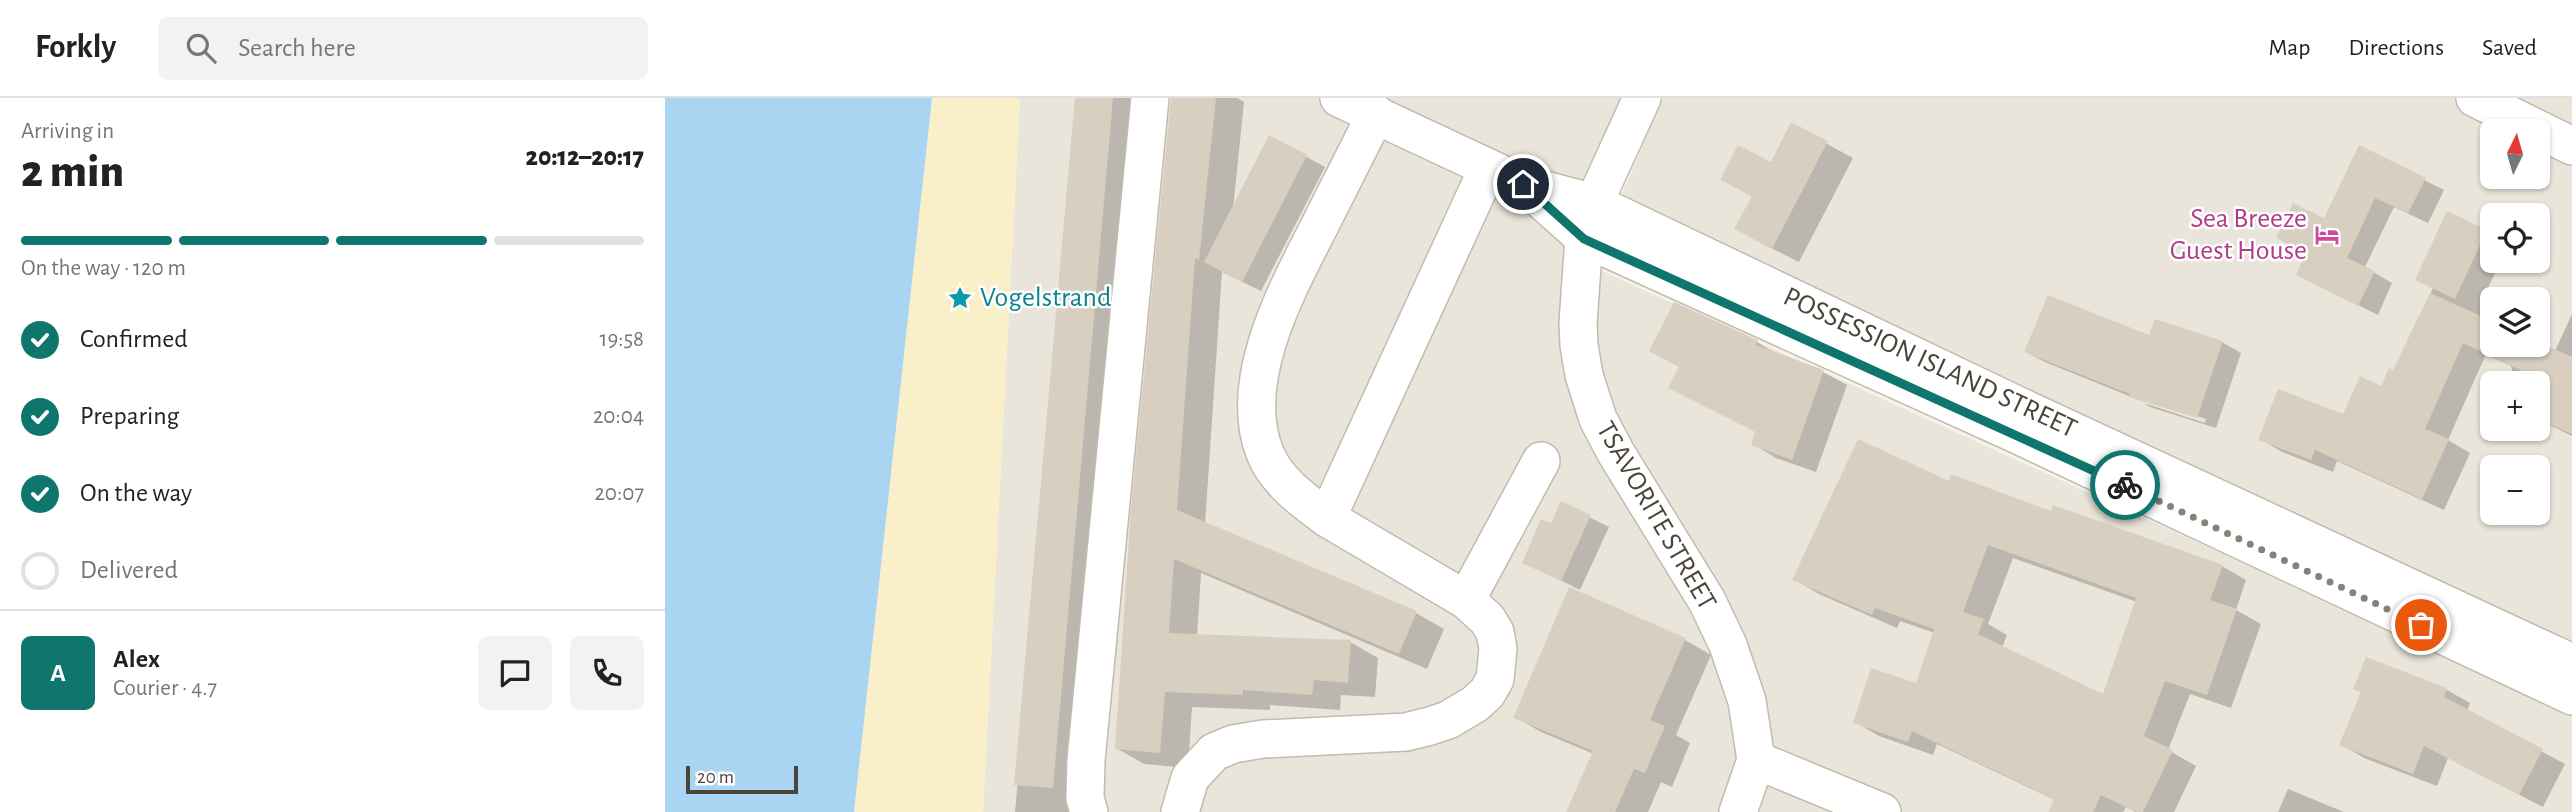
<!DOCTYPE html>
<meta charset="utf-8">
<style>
body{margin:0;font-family:"Alegreya Sans",sans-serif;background:#f2f2f2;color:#222;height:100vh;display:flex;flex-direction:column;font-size:26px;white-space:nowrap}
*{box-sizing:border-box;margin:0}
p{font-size:23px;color:#767676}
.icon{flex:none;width:38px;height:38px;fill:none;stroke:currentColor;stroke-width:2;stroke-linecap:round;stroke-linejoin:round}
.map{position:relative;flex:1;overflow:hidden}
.drawer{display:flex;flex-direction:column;background:#fff;width:665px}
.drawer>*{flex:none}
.needle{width:46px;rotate:5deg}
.fabs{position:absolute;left:1815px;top:21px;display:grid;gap:14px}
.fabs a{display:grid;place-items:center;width:70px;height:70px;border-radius:10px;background:#fff;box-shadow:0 2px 5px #0004;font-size:35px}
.scale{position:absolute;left:21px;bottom:18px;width:112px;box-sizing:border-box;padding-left:7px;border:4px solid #4b4439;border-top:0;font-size:19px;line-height:24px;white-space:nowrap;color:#4b4439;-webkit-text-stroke:5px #fff;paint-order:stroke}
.pin{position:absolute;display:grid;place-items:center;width:60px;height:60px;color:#fff;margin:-30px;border:4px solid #fff;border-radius:50%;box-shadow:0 2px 7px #0007}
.courier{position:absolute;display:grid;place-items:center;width:70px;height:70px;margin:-35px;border:5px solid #0f766e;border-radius:50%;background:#fff;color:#222;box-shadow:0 2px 9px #0007}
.summary em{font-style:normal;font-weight:800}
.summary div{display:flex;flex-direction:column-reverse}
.summary{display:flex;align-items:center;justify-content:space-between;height:119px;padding:0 21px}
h1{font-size:46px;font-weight:800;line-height:52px}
.bar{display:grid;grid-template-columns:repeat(4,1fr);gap:10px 7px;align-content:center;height:84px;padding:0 21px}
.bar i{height:9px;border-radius:5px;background:#e0e0e0}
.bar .on{background:#0f766e}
.bar p{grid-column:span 4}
.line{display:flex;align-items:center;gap:18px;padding:0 21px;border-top:2px solid #e0e0e0}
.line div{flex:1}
.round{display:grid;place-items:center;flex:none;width:74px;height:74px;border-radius:10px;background:#f2f2f2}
ol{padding:0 21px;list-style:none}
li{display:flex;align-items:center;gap:21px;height:77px}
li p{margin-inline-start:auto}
li .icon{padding:7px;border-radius:50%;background:#0f766e;color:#fff;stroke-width:4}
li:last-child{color:#767676}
li i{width:38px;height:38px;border:4px solid #e0e0e0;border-radius:50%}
header{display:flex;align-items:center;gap:42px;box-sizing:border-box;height:98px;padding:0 35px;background:#fff;border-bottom:2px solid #e0e0e0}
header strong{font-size:33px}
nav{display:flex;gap:38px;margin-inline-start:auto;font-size:24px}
.search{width:490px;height:63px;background:#f2f2f2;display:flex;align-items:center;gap:18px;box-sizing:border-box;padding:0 24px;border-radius:10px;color:#767676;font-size:26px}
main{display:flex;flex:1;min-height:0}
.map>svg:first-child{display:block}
.residential{fill:#eae5da;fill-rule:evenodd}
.sand{fill:#f9efc9}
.water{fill:#a9d4f2}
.shadow{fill:#0003;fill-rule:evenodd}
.building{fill:#d8cfc1;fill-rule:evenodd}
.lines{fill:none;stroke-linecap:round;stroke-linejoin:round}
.street-casing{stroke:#c2bbae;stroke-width:40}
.street{stroke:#fff;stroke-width:37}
.done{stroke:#878178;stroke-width:7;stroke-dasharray:0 12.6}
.route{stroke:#0f766e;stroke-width:9}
.labels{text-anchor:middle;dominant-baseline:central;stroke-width:5;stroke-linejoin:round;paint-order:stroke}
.hotel-label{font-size:28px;fill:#b23c85;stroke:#fff;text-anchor:end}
.culture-label{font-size:28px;fill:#0d838f;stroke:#fff;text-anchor:start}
.street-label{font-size:28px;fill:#4b4439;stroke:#fff}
</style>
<header>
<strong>Forkly</strong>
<div class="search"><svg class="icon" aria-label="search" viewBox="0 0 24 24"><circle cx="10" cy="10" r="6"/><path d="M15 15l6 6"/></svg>Search here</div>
<nav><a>Map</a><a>Directions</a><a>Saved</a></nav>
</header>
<main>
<section class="drawer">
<div class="summary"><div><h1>2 min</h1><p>Arriving in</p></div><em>20:12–20:17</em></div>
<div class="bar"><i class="on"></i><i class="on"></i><i class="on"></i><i></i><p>On the way · 120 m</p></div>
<ol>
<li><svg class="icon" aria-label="check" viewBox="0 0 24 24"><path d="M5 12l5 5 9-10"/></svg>Confirmed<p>19:58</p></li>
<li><svg class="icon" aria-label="check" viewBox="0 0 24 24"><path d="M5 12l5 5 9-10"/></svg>Preparing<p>20:04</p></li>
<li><svg class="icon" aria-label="check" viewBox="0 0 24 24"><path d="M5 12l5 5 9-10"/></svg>On the way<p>20:07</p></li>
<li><i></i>Delivered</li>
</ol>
<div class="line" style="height:126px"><b class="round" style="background:#0f766e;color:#fff">A</b><div><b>Alex</b><p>Courier · 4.7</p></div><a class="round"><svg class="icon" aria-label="chat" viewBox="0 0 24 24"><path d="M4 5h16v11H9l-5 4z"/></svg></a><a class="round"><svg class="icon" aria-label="phone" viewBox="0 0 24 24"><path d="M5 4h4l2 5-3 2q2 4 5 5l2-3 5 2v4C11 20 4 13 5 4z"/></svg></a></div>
</section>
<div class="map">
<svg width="1907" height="714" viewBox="0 0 1907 714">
<rect width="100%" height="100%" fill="#f6f3ec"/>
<g class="residential">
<polygon points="355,0 969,0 929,105 859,87 939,174 1907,615 1907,714 318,714"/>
<path d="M998 0H1907V548L955 100ZM1827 33H1872V79H1827ZM1827 117H1872V163H1827ZM1827 201H1872V247H1827ZM1827 285H1872V331H1827ZM1827 369H1872V415H1827Z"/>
</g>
<polygon class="sand" points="267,0 355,0 318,714 189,714"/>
<polygon class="water" points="0,0 267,0 189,714 0,714"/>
<g class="shadow">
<polygon points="412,0 467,0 405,714 350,714"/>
<polygon points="507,0 572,0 579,4 568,111 605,39 660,69 596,193 557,174 540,426 751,515 779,531 762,571 536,475 532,538 685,544 713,560 710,599 676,597 675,612 605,607 605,612 527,609 523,670 479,666 451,650"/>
<polygon points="1127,27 1188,60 1134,164 1098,146 1088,99 1057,81 1107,66"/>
<polygon points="1695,50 1779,92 1763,125 1729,109 1700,169 1727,185 1713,217 1633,177"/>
<polygon points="1783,116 1827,137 1827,163 1836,163 1819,198 1827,202 1827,247 1872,247 1890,253 1907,216 1907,338 1872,321 1872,285 1850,285 1846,268 1821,256 1783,342 1805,355 1779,412 1672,363 1668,374 1617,354 1595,341 1679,318 1717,290 1729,275 1768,190"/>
<polygon points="1010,206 1092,244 1115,258 1158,274 1182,287 1151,374 1111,360 1088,346 1092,335 1016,269"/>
<polygon points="1485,240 1557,244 1576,255 1551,330 1485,309 1479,305 1540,325 1541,321 1470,299 1474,302 1380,264 1361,254"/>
<path d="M1285 385 1557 468 1581 482 1571 512 1596 526 1566 610 1525 596 1503 652 1531 668 1509 714H1471L1461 709 1458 714H1385L1390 702 1272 646 1268 657 1214 638 1190 624 1252 588 1270 535 1235 523 1232 530 1154 496 1130 482ZM1348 460 1472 504 1439 598 1337 550 1342 537 1323 526Z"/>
<polygon points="897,406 944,429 915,492 859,464 887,428"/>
<polygon points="905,491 1020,542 1046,557 1011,637 1025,645 1007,689 996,684 983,714 903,714 929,656 876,634 850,619"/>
<polygon points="1702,561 1782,592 1805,605 1802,613 1900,666 1878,709 1783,660 1772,688 1699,660 1676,646 1698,595"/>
<polygon points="1623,691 1679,714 1613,714"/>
</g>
<g class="building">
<polygon points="410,0 448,0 388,690 349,687"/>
<polygon points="506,0 551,0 534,162 530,160 512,412 752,513 734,556 509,461 504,535 686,542 683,585 649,582 647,597 578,592 578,597 500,594 495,655 450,651 466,410"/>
<polygon points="1126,24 1163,43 1107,151 1069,131 1087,98 1055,82 1073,47 1106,64"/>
<polygon points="604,37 642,57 577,184 539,164"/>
<polygon points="1694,47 1761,80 1743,115 1710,100 1682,160 1710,173 1693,208 1631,177 1641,155 1611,140 1628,105 1659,120"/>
<polygon points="1782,113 1822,132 1790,201 1750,182"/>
<polygon points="1765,195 1827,223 1827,247 1872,247 1872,244 1907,259 1907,336 1872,321 1872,285 1850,285 1856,272 1798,245 1760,331 1784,341 1757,401 1650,352 1646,362 1593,342 1613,291 1678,316 1695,278 1716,288 1724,270 1728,272"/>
<polygon points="1383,197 1484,237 1490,221 1558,243 1532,320 1464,299 1465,296 1359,254"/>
<polygon points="1009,204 1093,242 1091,247 1159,272 1127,362 1086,347 1090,334 1003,290 1014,269 984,253"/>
<path d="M1193 341 1284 383 1286 376 1386 413 1388 407 1558 467 1545 502 1572 511 1542 597 1500 583 1479 638 1508 652 1478 714H1472L1436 697 1428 714H1383L1389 701 1247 633 1243 644 1188 625 1206 570 1251 585 1269 531 1210 510 1207 517 1127 482ZM1323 447 1471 500 1438 596 1313 536 1319 521 1298 514Z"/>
<polygon points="896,403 926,417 896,483 857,465 876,421 886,425"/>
<polygon points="904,489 1021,540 985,622 1000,628 980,675 969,671 950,714 901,714 928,653 848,620"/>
<polygon points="1701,559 1782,590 1779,599 1878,651 1854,697 1759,648 1748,676 1674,647 1696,594 1688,591"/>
</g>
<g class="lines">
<g class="street-casing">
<g id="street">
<polyline points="674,0 858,86 929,105 1354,308 1907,565"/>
<polyline points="977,0 929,105 919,140 913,225 914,247 919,277 933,321 951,355 1042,503 1063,547 1082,603 1091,662 1073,714"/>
<polyline points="1810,0 1907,48"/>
<polyline points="864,91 919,140 1353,337 1907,598"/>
<polyline points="662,420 823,70"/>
<polyline points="801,502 876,363"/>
<polyline points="1091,662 1217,714"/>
<polyline points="424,714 420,700 421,662 485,0"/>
<path d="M515 714 525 680 549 654 568 646 598 641 741 634 765 628 783 622 810 606 822 595 830 581 833 551 830 534 822 521 801 502 662 420C639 403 611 383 600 355 571 282 623 190 655 127 674 90 692 53 711 16"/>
</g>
</g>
<use href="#street" class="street"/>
</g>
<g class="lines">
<polyline class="done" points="1460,387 1756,527"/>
<polyline class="route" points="858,86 919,141 1460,387"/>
</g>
<defs>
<g id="hotel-bare" transform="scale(1.89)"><path d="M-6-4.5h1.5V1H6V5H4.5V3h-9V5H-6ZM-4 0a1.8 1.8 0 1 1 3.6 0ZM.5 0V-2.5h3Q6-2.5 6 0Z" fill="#d1479c" stroke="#fff" stroke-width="2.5" paint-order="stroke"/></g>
<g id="sight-bare" transform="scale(1.89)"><path d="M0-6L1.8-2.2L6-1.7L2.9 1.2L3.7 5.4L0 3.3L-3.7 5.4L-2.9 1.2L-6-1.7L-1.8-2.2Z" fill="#0f9aa8" stroke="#fff" stroke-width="2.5" paint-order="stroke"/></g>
</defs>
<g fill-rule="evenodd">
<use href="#hotel-bare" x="1662" y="137"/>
<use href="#sight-bare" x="295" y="200"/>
</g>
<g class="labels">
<g class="hotel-label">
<text x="1642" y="121">Sea Breeze<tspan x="1642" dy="32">Guest House</tspan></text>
</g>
<g class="culture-label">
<text x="315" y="200">Vogelstrand</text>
</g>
<g class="street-label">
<text transform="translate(1265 265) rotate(25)">POSSESSION ISLAND STREET</text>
<text transform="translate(991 418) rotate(60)">TSAVORITE STREET</text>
</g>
</g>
</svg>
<div class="fabs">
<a><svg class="needle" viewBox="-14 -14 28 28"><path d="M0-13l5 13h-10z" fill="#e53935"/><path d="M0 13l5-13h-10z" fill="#767676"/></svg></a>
<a><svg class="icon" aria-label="locate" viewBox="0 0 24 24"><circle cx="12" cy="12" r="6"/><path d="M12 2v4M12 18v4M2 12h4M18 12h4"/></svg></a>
<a><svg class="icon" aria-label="layers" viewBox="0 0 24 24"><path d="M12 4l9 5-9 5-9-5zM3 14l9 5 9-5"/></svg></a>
<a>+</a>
<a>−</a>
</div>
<div class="scale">20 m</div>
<div class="pin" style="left:1756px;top:527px;background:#ea580c"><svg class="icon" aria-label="bag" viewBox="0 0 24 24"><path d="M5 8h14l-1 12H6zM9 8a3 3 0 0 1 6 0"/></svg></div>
<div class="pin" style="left:858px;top:86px;background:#1f2937"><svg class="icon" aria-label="home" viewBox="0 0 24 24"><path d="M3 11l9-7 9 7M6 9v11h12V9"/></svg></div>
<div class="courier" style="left:1460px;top:387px"><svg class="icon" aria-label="bike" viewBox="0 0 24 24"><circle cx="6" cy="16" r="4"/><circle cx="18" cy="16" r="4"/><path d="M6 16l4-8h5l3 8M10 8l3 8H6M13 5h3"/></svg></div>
</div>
</main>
